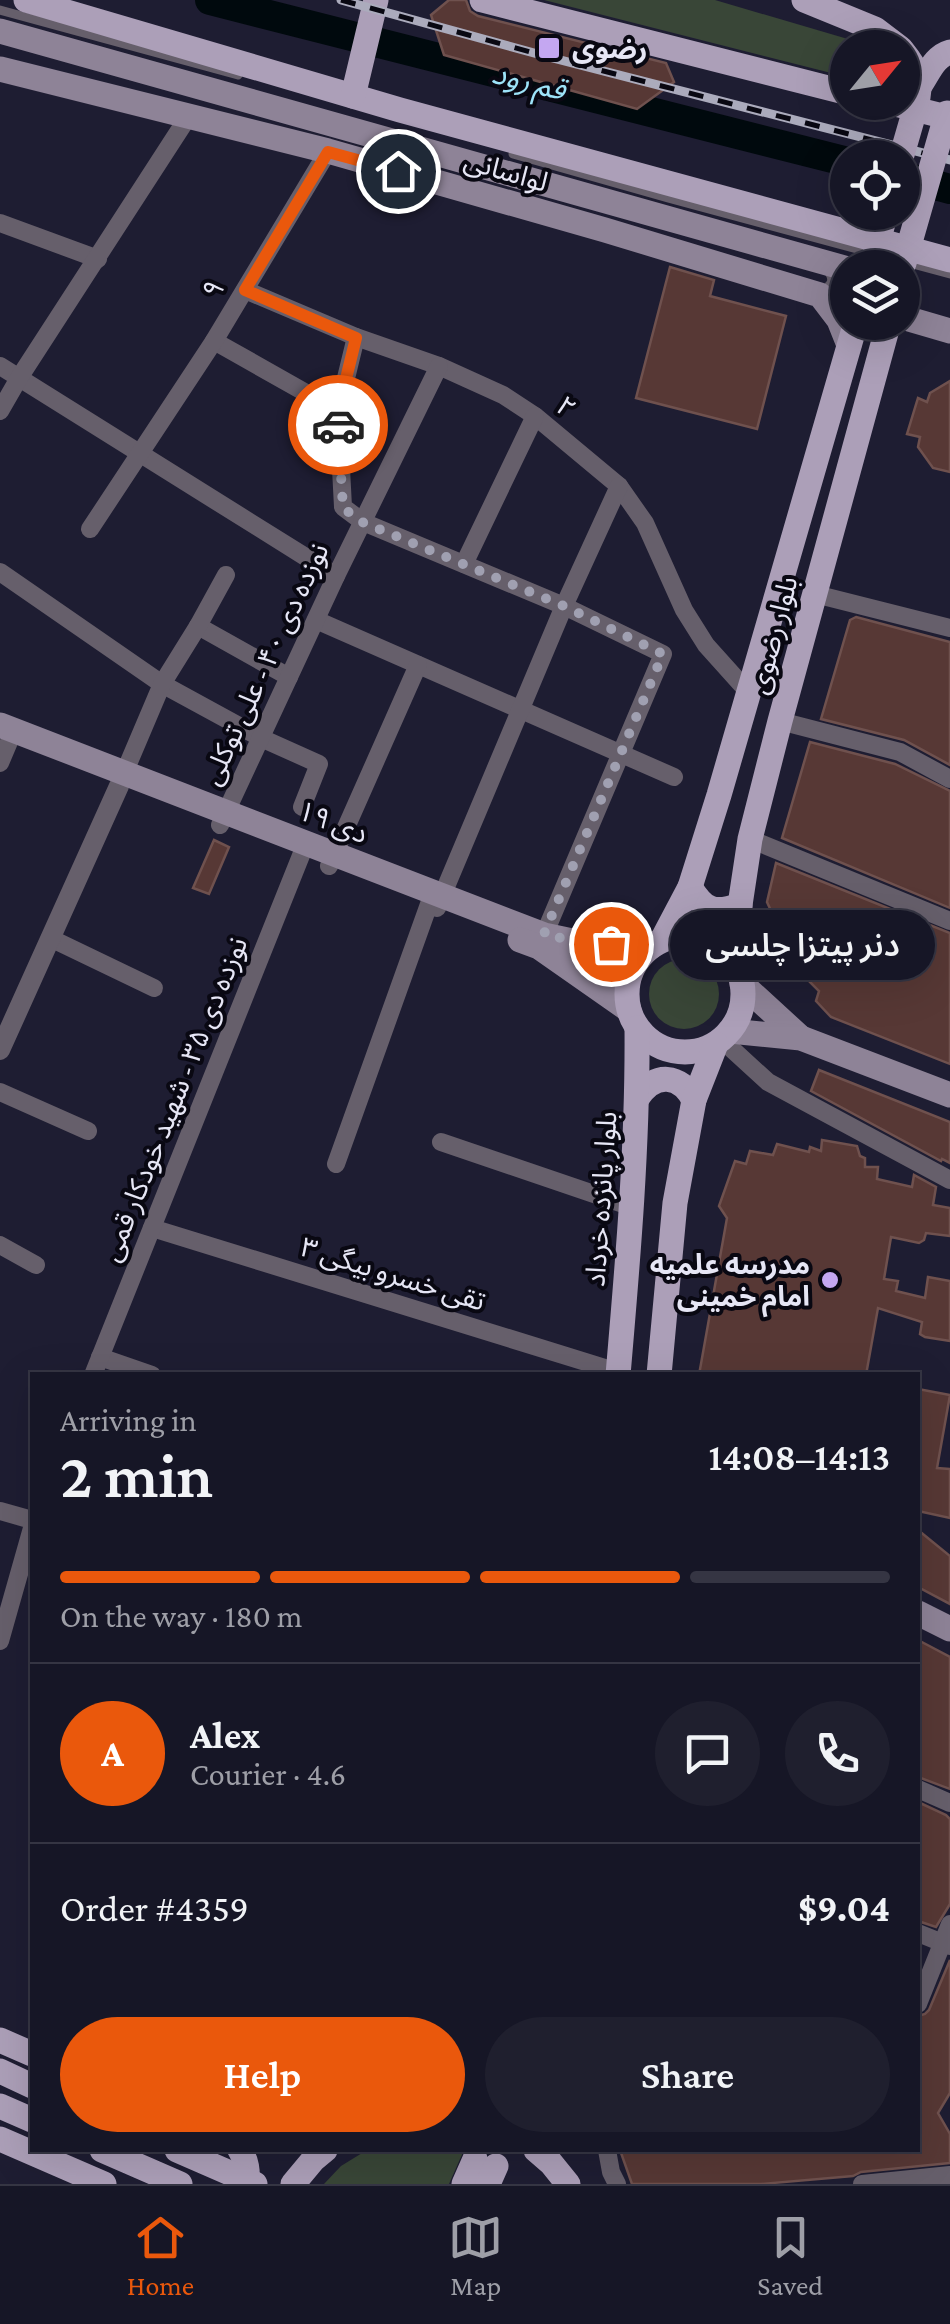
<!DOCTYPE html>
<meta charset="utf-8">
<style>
body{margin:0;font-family:"Crimson Pro","Noto Sans Arabic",serif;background:#1f1f2e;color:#f1f3f6;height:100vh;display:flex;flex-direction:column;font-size:38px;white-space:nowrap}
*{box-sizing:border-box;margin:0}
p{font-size:32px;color:#9e9fa7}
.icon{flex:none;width:55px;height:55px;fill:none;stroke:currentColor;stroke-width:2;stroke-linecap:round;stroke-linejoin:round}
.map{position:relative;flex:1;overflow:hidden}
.details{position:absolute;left:30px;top:1372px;width:890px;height:780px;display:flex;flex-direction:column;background:#161626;border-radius:0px;box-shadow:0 10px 40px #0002,0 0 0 2px #353543}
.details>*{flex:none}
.needle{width:65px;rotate:60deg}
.fabs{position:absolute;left:830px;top:30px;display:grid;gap:20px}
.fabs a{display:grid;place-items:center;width:90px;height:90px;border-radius:50%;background:#161626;box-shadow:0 10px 40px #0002,0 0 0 2px #353543;font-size:50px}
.pin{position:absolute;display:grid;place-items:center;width:85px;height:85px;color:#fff;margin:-42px;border:5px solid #fff;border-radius:50%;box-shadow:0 2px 10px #0007}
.courier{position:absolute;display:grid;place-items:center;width:100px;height:100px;margin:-50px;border:8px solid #ea580c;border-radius:50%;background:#fff;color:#222;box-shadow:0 2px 12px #0007}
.bubble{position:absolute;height:70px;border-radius:35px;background:#161626;box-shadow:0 10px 40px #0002,0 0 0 2px #353543;font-size:32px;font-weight:600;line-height:70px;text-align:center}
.overview em{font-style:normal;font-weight:600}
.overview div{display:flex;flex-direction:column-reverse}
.overview{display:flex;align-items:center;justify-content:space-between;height:170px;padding:0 30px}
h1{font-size:65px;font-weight:600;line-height:75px}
.bar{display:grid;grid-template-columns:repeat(4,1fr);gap:15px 10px;align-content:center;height:120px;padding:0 30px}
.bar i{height:12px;border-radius:8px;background:#353543}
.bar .on{background:#ea580c}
.bar p{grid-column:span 4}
.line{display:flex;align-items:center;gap:25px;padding:0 30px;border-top:2px solid #353543}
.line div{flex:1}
.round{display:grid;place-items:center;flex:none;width:105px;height:105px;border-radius:52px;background:#1f1f2e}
.cta{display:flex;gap:20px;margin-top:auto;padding:20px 30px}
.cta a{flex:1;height:115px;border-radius:60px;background:#ea580c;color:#fff;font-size:40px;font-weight:600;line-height:115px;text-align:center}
.cta a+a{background:#1f1f2e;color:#f1f3f6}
.menu{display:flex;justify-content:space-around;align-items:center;height:140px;border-top:2px solid #353543;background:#161626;font-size:28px;color:#9e9fa7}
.menu a{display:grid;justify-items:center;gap:5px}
.menu .on{color:#ea580c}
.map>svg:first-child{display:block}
.green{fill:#394637}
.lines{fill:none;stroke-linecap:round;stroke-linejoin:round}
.river{stroke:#00090d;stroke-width:30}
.building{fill:#573835;stroke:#6f514e;stroke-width:2.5}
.service{stroke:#665f6b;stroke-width:9}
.minor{stroke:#665f6b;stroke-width:18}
.tertiary{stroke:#665f6b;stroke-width:20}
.secondary{stroke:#8e8397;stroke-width:25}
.primary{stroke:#ac9fb8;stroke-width:25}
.rail-casing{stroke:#ababbc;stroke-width:9}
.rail{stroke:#090812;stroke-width:5;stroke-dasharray:15;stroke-linecap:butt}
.primary-bridge{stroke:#ac9fb8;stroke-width:25}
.done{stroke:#a0a0b1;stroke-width:10;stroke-dasharray:0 18}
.route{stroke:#ea580c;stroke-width:12}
.poi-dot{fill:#c4a7f1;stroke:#090812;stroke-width:4}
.labels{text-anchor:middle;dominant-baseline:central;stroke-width:8;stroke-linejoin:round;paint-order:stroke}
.poi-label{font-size:28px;font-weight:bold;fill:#e6e6f5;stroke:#090812;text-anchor:start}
.street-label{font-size:28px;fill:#e6e6f5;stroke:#090812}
.water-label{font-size:30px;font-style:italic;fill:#9de3f8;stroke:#090812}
</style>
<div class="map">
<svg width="950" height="2184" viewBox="0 0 950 2184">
<rect width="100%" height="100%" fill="#1e1d32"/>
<g class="green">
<polygon points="544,0 715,0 875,47 848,48 847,77"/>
<circle cx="684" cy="994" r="35"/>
<polygon points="367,2150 464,2150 449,2184 324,2184 341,2166"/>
</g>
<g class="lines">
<g class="river">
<polyline points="210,0 848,162"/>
<polyline points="902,176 950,189"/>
</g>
</g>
<g class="building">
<polygon points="449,0 466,0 470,11 478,16 666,63 674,82 637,109 444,55 431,15"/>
<polygon points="670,267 714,280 710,296 786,316 757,429 636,398"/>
<polygon points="950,381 950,472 933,468 918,447 920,437 907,434 918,398 927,402 930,393"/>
<polygon points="856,617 950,642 950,765 904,740 821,719 850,620"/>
<polygon points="810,742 895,764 950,791 950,908 782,838"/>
<polygon points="214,840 229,847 209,894 193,888"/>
<polygon points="776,863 950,933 950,1064 831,1017 816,1001 819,991 799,971 767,902"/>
<polygon points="819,1070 950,1122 950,1163 942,1159 941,1161 811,1091"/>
<polygon points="822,1140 857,1146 860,1156 865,1158 865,1167 878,1167 877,1179 912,1187 914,1175 936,1187 933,1205 950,1208 950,1236 926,1233 924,1240 919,1243 891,1237 884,1279 898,1281 896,1291 925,1298 928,1277 950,1281 950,1341 925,1337 920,1334 922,1322 878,1308 866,1375 699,1375 727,1218 719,1206 735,1161 746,1164 750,1151 773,1155 777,1144 809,1152 810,1147 821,1151"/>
<polygon points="918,1389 950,1395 937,1468 950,1469 950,1518 918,1511"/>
<polygon points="918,1530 950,1556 950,1604 918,1587"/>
<polygon points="918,1640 950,1657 950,1789 918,1777"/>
<polygon points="918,1802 946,1815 950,1819 950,1904 936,1927 918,1921"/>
<polygon points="950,1960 950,2093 938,2113 950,2134 950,2163 861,2172 853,2176 761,2184 632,2184 620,2150 918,2150 918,2016 925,2014 929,2010"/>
</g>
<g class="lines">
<g class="service">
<polyline points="0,10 238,75"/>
<polyline points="513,154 668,198 950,274"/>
</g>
<g class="minor">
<polyline points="0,223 98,259"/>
<polyline points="245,290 356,337 439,366 503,395 535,416 619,486 645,523 684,610 706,645 750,694"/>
<polyline points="356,337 338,411 343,507 363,522 564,606 663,654 544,935"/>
<polyline points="214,341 338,411"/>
<polyline points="0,366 336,576"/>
<polyline points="0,411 19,378 188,117"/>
<polyline points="90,529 214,341 328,151"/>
<polyline points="464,564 535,416"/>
<polyline points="0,572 162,684 261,738 319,764 302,807"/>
<polyline points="815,594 950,628"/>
<polyline points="316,620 674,777"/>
<polyline points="198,626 289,677"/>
<polyline points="780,721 900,752 950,779"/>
<polyline points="0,763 14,730"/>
<polyline points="120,783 162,684 198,626 226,575"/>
<polyline points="220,825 336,576 439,366"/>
<polyline points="750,839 950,921"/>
<polyline points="329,866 418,665"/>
<polyline points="437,908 564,606 619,486"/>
<polyline points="50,938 154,988"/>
<polyline points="721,1039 768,1082 950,1180"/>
<polyline points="0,1092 88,1131"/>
<polyline points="441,1142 632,1207"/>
<polyline points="336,1164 433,893"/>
<polyline points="152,1228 618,1372"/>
<polyline points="0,1245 36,1265"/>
<polyline points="100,1357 152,1375"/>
<polyline points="93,1375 306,843"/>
<polyline points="0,1511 32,1520"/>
<polyline points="0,1641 32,1528"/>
<polyline points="918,1789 950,1803"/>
<polyline points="918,1933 950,1946"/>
<polyline points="918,2004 950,1924"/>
<polyline points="607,2150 611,2172 617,2184"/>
<polyline points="862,2184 950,2175"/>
</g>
<g class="tertiary">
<path d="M820 295C839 292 843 276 828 264"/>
<polyline points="0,1050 119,786"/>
</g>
<g class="secondary">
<polyline points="0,31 848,269"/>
<polyline points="0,69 328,151 605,230 820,295 839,320 849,345"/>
<polyline points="902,317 950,331"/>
<polyline points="0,725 544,935 577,942 652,946"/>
<polyline points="520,940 539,947 629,1010"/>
<polyline points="742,984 801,1038"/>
<polyline points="730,1031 801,1038 950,1095"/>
<polyline points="918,1613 950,1629"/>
</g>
<g class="primary">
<polyline points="26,0 400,110 950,260"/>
<polyline points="482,0 848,93"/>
<polyline points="804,0 875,29 900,48"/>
<path d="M902 50C919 71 923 80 916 106"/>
<path d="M921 84C929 72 935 56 950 52"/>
<polyline points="353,96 376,0"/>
<polyline points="887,102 950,118"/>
<path d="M690 887C705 911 714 914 740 905"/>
<circle cx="685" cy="994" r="58"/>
<polyline points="662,940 690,887 719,795 856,322"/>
<polyline points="737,968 740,905 750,839 780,721 889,322"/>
<path d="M638 1097C655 1072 680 1074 694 1100"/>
<path d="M618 1375C628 1259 638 1144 637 1028"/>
<polyline points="659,1375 675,1203 694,1100 716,1044"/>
<polyline points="0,2040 32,2054"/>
<polyline points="0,2071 32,2086"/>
<polyline points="0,2106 32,2120"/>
<polyline points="0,2139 104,2184"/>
<polyline points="102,2150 180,2184"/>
<path d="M240 2150C247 2161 248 2171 247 2184"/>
<polyline points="536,2150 551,2163 568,2184"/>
<polyline points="293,2184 313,2160 325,2150"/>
<polyline points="464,2184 475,2159"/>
<polyline points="488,2184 496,2166"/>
</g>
<g class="rail-casing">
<polyline id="rail" points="341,0 545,56 950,160"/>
</g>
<use href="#rail" class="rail"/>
<g class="primary-bridge">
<polyline points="901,158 916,106"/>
<polyline points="874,257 886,212"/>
<polyline points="904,263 947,113"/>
<polyline points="177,2150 255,2184"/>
</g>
</g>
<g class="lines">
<polyline class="done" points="338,425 343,508 362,522 564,606 663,654 544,934 577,942 611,944"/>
<polyline class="route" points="338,425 338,411 356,338 245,290 328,152 398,171"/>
</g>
<g class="poi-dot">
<rect x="537" y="36" width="24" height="24" rx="5"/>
<circle cx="830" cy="1280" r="10"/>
</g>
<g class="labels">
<g class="poi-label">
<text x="572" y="48">رضوی</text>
<text x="810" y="1264" text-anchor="end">مدرسه علمیه<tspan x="810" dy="32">امام خمینی</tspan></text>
</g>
<g class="street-label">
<text transform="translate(506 171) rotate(16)">لواسانی</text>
<text transform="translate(213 289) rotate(-59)">۹</text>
<text transform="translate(566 407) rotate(39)">۲</text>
<text transform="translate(773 635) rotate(-75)">بلوار رضوی</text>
<text transform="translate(265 664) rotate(-65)">نوزده دی ۴۰ - علی توکلی</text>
<text transform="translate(333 822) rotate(21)">۱۹ دی</text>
<text transform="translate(174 1099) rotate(-68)">نوزده دی ۳۵ - شهید خودکار قمی</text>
<text transform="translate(601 1199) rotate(-86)">بلوار پانزده خرداد</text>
<text transform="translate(393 1274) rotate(17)">۳ تقی خسرو بیگی</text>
</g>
<g class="water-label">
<text transform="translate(529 81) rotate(14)">قم رود</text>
</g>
</g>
</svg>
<div class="fabs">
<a><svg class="needle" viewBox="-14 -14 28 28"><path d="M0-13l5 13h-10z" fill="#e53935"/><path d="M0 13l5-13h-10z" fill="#9e9fa7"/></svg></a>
<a><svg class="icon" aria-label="locate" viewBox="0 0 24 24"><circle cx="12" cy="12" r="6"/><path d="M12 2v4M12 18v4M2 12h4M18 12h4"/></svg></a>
<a><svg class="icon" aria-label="layers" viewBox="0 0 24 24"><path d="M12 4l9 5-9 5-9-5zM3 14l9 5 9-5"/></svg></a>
</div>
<div class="pin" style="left:611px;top:944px;background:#ea580c"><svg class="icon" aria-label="bag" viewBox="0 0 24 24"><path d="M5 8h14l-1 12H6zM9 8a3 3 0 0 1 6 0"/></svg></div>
<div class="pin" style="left:398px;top:171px;background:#1f2937"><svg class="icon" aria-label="home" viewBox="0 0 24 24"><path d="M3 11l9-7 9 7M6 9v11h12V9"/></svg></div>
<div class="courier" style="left:338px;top:425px"><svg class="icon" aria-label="car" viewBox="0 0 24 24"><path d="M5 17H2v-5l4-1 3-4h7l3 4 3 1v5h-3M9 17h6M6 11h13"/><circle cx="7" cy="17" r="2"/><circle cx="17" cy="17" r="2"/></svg></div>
<div class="bubble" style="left:670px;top:910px;width:265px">دنر پیتزا چلسی</div>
<section class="details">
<div class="overview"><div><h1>2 min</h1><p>Arriving in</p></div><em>14:08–14:13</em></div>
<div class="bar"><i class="on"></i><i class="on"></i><i class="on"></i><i></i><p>On the way · 180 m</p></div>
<div class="line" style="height:180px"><b class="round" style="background:#ea580c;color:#fff">A</b><div><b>Alex</b><p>Courier · 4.6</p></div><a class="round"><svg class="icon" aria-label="chat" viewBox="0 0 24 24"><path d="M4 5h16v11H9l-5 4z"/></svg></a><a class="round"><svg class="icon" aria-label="phone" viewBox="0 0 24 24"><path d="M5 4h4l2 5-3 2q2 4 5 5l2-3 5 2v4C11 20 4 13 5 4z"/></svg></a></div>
<div class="line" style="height:130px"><div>Order #4359</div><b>$9.04</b></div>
<div class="cta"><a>Help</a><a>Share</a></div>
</section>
</div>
<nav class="menu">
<a class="on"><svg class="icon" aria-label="home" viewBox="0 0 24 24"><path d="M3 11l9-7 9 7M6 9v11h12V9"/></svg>Home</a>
<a><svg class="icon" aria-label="map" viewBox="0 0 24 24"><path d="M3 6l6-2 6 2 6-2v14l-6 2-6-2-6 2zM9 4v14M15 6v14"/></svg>Map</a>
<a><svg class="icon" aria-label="saved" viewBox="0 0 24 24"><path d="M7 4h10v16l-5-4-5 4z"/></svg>Saved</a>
</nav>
